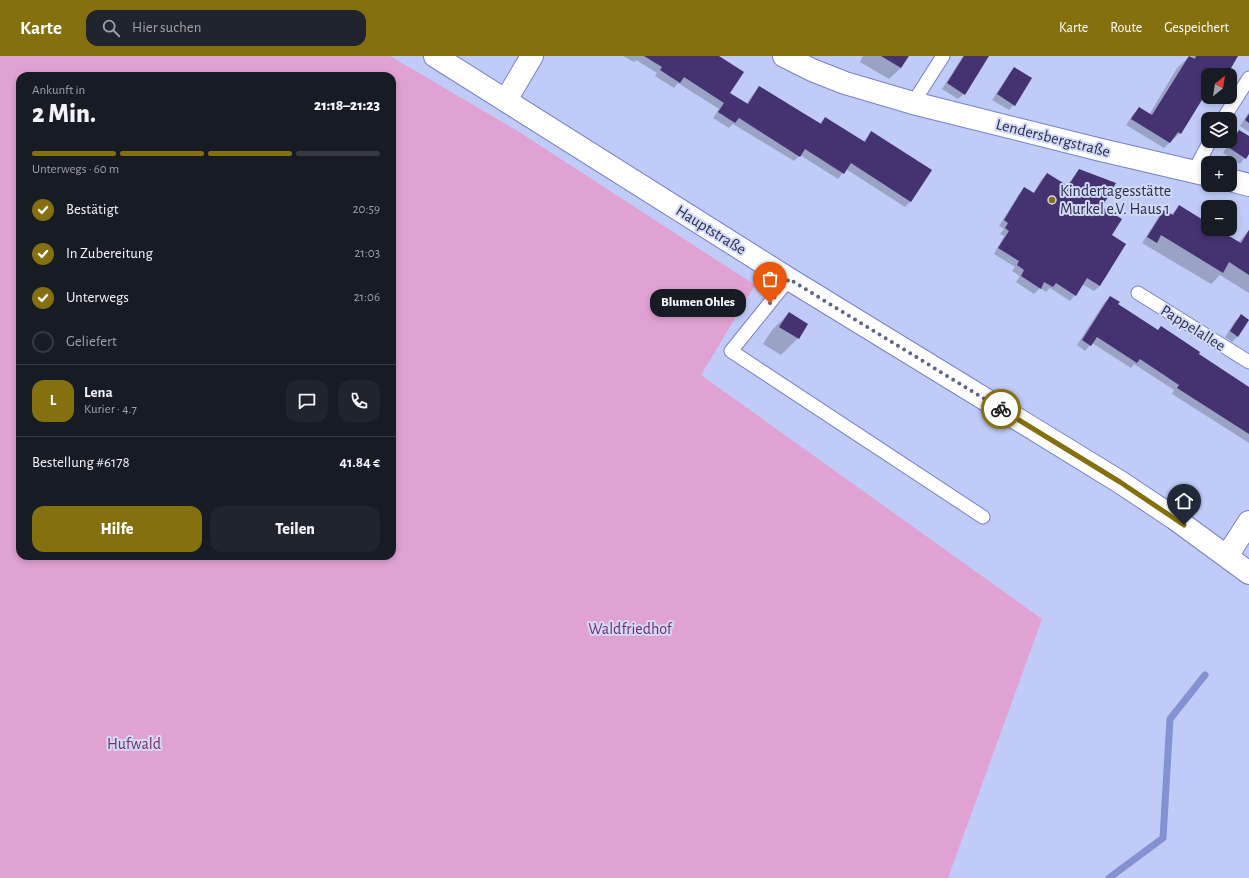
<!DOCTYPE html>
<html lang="de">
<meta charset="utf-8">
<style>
body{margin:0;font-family:"Alegreya Sans",sans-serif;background:#20242c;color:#f1f3f6;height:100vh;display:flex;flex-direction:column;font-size:15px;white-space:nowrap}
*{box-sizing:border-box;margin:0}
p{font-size:13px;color:#9ea1a6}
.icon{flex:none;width:22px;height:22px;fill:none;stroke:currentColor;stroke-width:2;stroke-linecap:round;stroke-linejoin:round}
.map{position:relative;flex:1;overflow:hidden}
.panel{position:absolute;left:16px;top:16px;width:380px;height:488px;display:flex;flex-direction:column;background:#171b24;border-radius:12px;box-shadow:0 2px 6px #0003}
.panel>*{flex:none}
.needle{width:26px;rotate:30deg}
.controls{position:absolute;left:1201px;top:12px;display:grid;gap:8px}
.controls a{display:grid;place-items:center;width:36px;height:36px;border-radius:8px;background:#171b24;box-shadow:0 2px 6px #0003;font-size:20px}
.pin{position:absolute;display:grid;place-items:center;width:34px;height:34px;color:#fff;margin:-41px -17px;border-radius:50% 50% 50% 0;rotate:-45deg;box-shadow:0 0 4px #0007}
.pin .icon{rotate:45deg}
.courier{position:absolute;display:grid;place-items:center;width:40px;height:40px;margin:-20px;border:3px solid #85700f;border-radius:50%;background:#fff;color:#222;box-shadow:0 1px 5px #0007}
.bubble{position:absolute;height:28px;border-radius:12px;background:#171b24;box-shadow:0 2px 6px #0003;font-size:13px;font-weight:800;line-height:28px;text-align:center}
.summary em{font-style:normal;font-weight:800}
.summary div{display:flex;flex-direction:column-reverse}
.summary{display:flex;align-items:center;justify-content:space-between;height:68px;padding:0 16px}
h1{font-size:26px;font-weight:800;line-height:30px}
.bar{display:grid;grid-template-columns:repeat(4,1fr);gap:6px 4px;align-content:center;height:48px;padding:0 16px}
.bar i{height:5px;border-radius:3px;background:#363941}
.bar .current{background:#85700f}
.bar p{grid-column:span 4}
.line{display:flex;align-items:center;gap:10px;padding:0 16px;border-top:1px solid #363941}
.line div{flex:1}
.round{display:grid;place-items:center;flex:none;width:42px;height:42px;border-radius:12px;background:#20242c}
ol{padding:0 16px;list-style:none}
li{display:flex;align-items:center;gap:12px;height:44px}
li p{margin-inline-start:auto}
li .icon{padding:4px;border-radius:50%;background:#85700f;color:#fff;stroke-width:4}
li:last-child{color:#9ea1a6}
li i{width:22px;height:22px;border:2px solid #363941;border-radius:50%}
.action{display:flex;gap:8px;margin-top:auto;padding:8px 16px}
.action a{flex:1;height:46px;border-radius:12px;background:#85700f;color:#fff;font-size:16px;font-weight:800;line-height:46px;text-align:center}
.action a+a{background:#20242c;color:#f1f3f6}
header{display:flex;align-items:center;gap:24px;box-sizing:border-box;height:56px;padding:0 20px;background:#85700f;color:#fff}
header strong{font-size:19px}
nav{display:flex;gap:22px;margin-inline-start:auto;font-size:14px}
.search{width:280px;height:36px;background:#20242c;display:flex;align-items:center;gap:10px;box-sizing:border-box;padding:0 14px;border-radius:12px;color:#9ea1a6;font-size:15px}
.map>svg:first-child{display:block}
.green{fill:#e0a2d2;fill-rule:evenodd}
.shadow{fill:#0003}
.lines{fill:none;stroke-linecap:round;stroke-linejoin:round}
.stream{stroke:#8491d3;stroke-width:7}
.building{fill:#453271}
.service-casing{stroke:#7582c7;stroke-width:15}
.minor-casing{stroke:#7582c7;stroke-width:24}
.tertiary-casing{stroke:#7582c7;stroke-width:24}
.service{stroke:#fff;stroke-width:13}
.minor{stroke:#fff;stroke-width:22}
.tertiary{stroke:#fff;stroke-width:22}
.done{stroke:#5e6588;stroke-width:4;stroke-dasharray:0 7.2}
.route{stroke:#85700f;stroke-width:5}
.poi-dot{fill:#85700f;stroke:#d2d9f7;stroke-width:1.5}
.labels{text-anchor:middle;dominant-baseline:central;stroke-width:4;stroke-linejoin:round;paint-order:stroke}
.street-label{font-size:16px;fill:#292e4b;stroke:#d2d9f7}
.poi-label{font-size:16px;fill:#292e4b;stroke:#d2d9f7;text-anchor:start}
.park-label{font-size:16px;fill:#772c6a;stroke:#d2d9f7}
</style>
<header>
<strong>Karte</strong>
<div class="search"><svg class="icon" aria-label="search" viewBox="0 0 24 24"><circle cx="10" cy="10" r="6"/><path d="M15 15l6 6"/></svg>Hier suchen</div>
<nav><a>Karte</a><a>Route</a><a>Gespeichert</a></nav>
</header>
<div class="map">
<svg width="1249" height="822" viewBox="0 0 1249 822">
<rect width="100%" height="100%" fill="#c1cbf8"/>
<path class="green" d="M0 0H390L516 74 755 229 701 319 1042 563 948 822H0ZM20 20H392V500H20Z"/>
<g class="shadow">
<polygon points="623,0 717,0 729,37 746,48 754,37 759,31 820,67 825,62 863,86 871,77 911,145 905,151 846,113 838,123 800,99 794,105 733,68 729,72 713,62 719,53 678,27 674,32 655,20 657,17 636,4 634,6"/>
<polygon points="863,0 908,0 901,12 889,23 860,6"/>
<polygon points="963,0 988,0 964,38 958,43 942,33"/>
<polygon points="1193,0 1237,0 1225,19 1208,19 1208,33 1180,77 1164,92 1126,69 1133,58 1139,53 1149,59 1177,12 1189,1 1192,2"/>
<polygon points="1014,12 1014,49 1009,54 992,44 1009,18"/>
<polygon points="1249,56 1249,76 1240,70"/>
<polygon points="1239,75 1249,81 1249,96 1240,108 1223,97 1234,81"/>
<polygon points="1079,114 1100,151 1110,179 1100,230 1094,235 1082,228 1075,239 1070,245 1050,232 1046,236 1040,232 1034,238 1016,226 1020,220 1012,215 1015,211 994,198 1004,180 1000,178 1004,173 999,170 1019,138 1024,133 1033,138 1041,124 1047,118 1067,130"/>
<polygon points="1179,151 1208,168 1208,173 1216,173 1238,187 1249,174 1249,237 1220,219 1211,228 1142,187 1159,160 1164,155 1171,159"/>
<polygon points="1110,241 1117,248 1249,332 1249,387 1172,338 1174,334 1134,308 1131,312 1092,287 1085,295 1077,289 1104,247"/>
<polygon points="789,257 798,282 781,299 763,288 772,274"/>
<polygon points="1241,260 1238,280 1232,286 1225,281 1235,265"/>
</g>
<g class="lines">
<polyline class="stream" points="1109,822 1163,782 1170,663 1205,619"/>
</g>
<g class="building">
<polygon points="644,0 719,0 744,16 730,37 748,48 759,30 821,68 825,61 865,86 871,75 932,114 911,146 851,107 844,118 805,93 800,101 739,62 735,67 718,56 724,47 684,21 680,27 660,14 662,11"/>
<polygon points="881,0 909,0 901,12"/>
<polygon points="964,0 989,0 965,39 947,27"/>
<polygon points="1189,0 1195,3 1196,0 1238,0 1227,19 1218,18 1208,19 1208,34 1181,78 1178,76 1170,87 1131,63 1139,51 1152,59"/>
<polygon points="1014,11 1032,22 1015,50 997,38"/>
<polygon points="1249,58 1249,67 1245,64"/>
<polygon points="1239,74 1249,80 1249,98 1246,103 1228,91"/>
<polygon points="1079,113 1116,127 1102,151 1122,163 1112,179 1126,188 1100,230 1087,222 1076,240 1056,227 1053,231 1044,226 1041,233 1021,220 1024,214 1017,209 1019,205 998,192 1009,175 1005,172 1008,167 1004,164 1024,131 1034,137 1047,117 1068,130"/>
<polygon points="1179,149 1208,167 1208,173 1217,173 1241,187 1249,174 1249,219 1229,206 1223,217 1161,179 1157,187 1147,181 1164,154 1173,159"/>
<polygon points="1110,240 1120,246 1118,248 1158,274 1161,270 1200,296 1199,298 1249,331 1249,378 1177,332 1179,329 1140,303 1137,307 1097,281 1091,290 1082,284"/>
<polygon points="789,256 808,268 799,283 779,271"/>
<polygon points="1241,258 1249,264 1238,281 1230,275"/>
</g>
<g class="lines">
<g class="service-casing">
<g id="service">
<polyline points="913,47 943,0"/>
<polyline points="1223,63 1249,22"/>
<polyline points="1194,115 1210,85"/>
<polyline points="789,223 731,295 983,461"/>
<polyline points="1138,237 1249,306"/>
</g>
</g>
<g class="minor-casing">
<g id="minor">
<polyline points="784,0 812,14 845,27 913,47 1101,94 1208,119"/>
<polyline points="506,44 532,0"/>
<polyline points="1230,124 1249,129"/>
<polyline points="1227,500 1249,466"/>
</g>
</g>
<g class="tertiary-casing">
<polyline id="tertiary" points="435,0 789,223 1120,426 1174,462 1249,517"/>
</g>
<use href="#service" class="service"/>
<use href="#minor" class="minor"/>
<use href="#tertiary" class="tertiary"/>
</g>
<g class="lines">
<polyline class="done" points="770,247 789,223 1001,353"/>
<polyline class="route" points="1001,353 1120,426 1184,469"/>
</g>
<circle class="poi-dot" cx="1052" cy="144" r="4"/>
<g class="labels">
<g class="street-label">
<text transform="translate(1053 82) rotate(14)">Lendersbergstraße</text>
<text transform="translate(711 174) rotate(32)">Hauptstraße</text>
<text transform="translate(1193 272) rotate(32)">Pappelallee</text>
</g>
<g class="poi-label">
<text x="1060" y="135">Kindertagesstätte<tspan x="1060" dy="18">Murkel e.V. Haus 1</tspan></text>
</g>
<g class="park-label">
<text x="630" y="573">Waldfriedhof</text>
<text x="134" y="688">Hufwald</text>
</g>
</g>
</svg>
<div class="controls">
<a><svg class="needle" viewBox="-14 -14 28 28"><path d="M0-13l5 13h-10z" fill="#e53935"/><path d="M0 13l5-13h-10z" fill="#9ea1a6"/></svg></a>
<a><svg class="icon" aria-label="layers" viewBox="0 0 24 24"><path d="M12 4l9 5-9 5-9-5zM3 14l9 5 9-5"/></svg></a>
<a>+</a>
<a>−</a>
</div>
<div class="pin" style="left:770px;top:247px;background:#ea580c"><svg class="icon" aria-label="bag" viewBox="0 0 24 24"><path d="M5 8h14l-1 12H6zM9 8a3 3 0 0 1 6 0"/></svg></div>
<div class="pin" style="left:1184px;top:469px;background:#1f2937"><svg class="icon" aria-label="home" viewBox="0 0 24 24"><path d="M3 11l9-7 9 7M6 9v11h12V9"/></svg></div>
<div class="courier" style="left:1001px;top:353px"><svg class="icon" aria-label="bike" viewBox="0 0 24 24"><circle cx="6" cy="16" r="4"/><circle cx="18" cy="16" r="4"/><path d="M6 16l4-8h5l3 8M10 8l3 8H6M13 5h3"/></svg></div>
<div class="bubble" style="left:650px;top:233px;width:96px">Blumen Ohles</div>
<section class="panel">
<div class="summary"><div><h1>2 Min.</h1><p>Ankunft in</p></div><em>21:18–21:23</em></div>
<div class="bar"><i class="current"></i><i class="current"></i><i class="current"></i><i></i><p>Unterwegs · 60 m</p></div>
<ol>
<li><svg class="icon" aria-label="check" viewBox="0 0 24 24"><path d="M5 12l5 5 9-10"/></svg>Bestätigt<p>20:59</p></li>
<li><svg class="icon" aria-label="check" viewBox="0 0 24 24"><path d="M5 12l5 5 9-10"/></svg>In Zubereitung<p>21:03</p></li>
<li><svg class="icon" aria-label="check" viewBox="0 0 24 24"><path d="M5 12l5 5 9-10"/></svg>Unterwegs<p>21:06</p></li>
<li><i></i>Geliefert</li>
</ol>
<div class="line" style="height:72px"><b class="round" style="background:#85700f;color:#fff">L</b><div><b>Lena</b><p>Kurier · 4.7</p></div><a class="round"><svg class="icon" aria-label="chat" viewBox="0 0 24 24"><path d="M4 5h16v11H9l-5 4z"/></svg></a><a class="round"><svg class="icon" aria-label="phone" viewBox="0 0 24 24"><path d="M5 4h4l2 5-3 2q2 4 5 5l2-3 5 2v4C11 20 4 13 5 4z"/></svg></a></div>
<div class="line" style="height:52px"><div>Bestellung #6178</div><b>41.84 €</b></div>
<div class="action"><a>Hilfe</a><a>Teilen</a></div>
</section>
</div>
